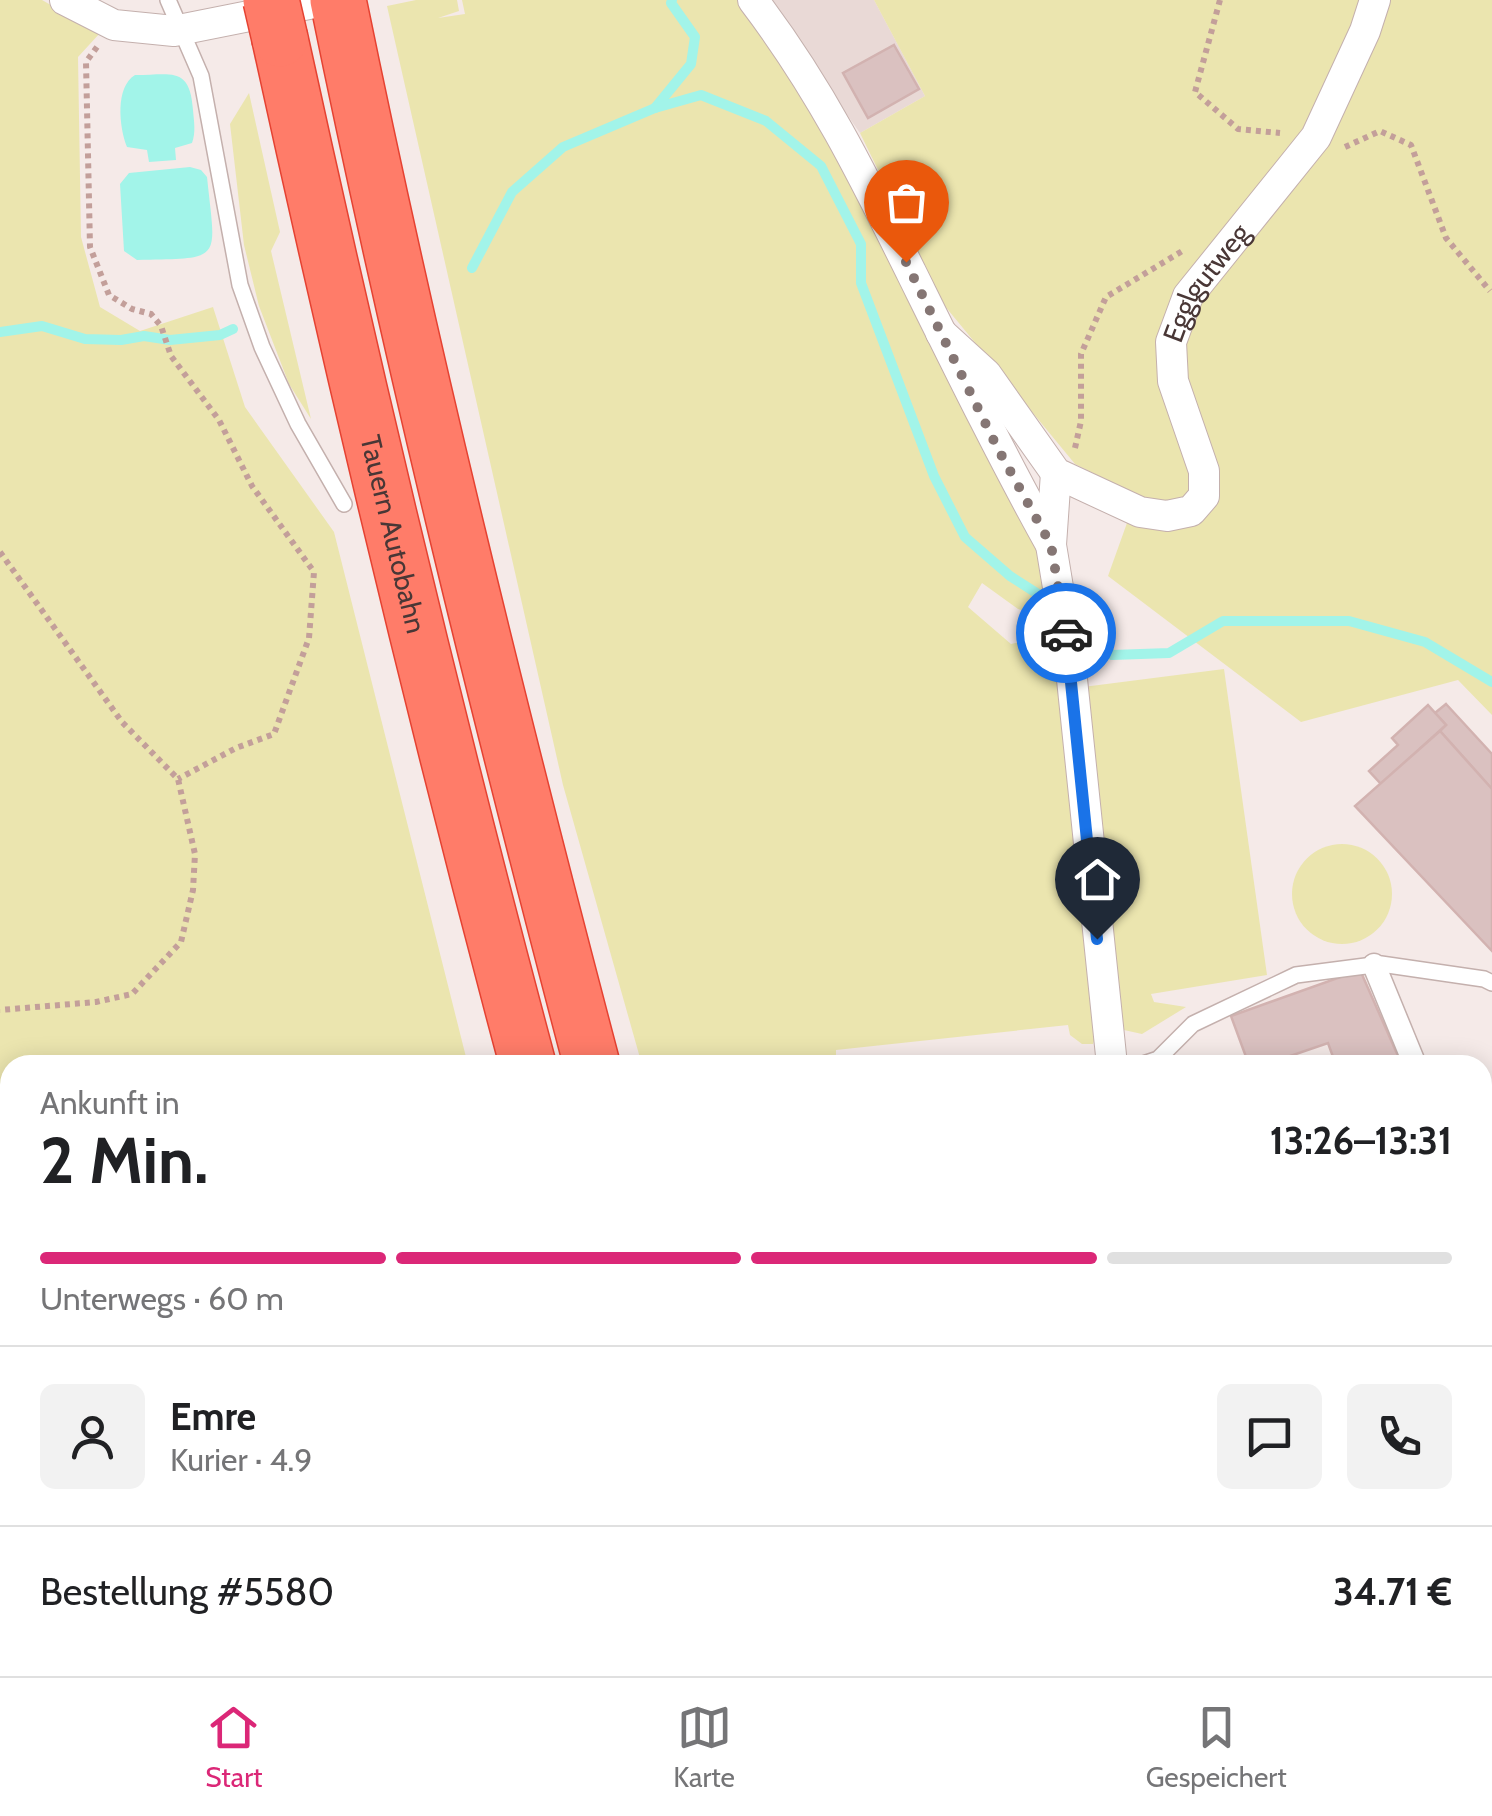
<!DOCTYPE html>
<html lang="de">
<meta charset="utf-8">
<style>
body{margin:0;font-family:Cabin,sans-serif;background:#f2f2f2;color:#202124;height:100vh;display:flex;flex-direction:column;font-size:38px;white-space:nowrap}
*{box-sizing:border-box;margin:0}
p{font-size:32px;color:#757577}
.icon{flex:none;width:55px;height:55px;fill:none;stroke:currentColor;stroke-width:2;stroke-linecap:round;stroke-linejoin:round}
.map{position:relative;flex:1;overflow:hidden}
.drawer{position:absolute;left:0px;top:1055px;width:1492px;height:622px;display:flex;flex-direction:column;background:#fff;border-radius:30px 30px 0 0;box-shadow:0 5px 25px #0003}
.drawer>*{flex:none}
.pin{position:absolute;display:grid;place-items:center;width:85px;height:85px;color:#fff;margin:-102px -42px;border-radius:50% 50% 50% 0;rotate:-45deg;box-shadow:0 0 10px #0007}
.pin .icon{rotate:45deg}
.courier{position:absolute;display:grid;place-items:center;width:100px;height:100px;margin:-50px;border:8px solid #1a73e8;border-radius:50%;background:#fff;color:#222;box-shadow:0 2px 12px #0007}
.head em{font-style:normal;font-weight:700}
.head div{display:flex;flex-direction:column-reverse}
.head{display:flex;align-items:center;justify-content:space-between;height:170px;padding:0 40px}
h1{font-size:65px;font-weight:700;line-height:75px}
.bar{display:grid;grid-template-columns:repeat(4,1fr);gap:15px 10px;align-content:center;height:120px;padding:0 40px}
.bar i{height:12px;border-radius:8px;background:#e0e0e0}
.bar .active{background:#db2777}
.bar p{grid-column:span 4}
.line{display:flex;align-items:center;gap:25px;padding:0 40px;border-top:2px solid #e0e0e0}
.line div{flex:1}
.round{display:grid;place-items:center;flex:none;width:105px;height:105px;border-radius:15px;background:#f2f2f2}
.tabs{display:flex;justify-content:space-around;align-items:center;height:140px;border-top:2px solid #e0e0e0;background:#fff;font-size:28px;color:#757577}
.tabs a{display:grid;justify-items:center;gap:5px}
.tabs .active{color:#db2777}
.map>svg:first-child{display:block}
.residential{fill:#e9d9d6}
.green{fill:#ebe5af}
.water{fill:#a2f4e9}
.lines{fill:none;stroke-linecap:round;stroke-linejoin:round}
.stream{stroke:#a2f4e9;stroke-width:10}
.building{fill:#dac1c0;stroke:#d2b2b0;stroke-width:2.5}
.service-casing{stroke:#c4b0ad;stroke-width:18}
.pedestrian-casing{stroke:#c4b0ad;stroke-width:25}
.minor-casing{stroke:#c4b0ad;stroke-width:32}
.motorway-casing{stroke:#e54232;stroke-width:58}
.path{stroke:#c39f9a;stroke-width:6;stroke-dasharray:5 5;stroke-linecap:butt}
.service{stroke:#fff;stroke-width:15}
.pedestrian{stroke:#fff;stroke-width:22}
.minor{stroke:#fff;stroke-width:30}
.motorway{stroke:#ff7c69;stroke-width:55}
.motorway-bridge-casing{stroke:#e54232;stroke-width:58;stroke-linecap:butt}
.motorway-bridge{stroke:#ff7c69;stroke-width:55}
.done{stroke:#857674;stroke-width:10;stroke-dasharray:0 18}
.route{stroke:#1a73e8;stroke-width:12}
.labels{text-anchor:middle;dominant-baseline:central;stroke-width:10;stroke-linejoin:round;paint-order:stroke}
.street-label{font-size:28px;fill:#493736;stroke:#fff}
</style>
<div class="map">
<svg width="1492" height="1676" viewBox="0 0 1492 1676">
<rect width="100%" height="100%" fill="#f5eae8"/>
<polygon class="residential" points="766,0 874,0 925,96 860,133"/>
<g class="green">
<polygon points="0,0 42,0 100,33 78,57 81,237 100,307 140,331 213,307 245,407 334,532 468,1065 10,1065 10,1455 0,1453"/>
<polygon points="416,0 457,0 459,11 438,18 465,14 462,0 743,0 796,70 1047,566 1053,619 1018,609 982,583 968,607 1011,644 1041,638 1056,650 1097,1032 1093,1044 1082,1044 1070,1035 1068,1025 836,1050 836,1065 642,1065 563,785 387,6"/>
<polygon points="874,0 1492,0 1492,715 1458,680 1301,722 1108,576 1137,495 1075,464 944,305 860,133 925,96"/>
<polygon points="249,93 280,232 271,251 311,419 289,384 259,306 244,245 230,124"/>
<polygon points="1224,669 1267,975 1151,994 1154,1002 1186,1007 1142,1034 1124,1030 1118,1014 1083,687"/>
<circle cx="1342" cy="894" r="50"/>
<polygon points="1492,1224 1492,1676 1419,1676 1417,1668 1482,1668 1482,1228"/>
<polygon points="0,1611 10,1613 10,1668 627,1668 630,1676 0,1676"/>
<polygon points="818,1668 1386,1668 1388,1676 821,1676"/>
</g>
<g class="water">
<path d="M135 75C172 75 190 66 193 110 194 122 196 132 192 143L175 148 176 160 149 162 147 150 127 147C119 127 115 87 135 75Z"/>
<path d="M190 167 201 170 207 177C216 263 224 258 137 260L124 251 120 184 129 173Z"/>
</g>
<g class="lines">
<g class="stream">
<polyline points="655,108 691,64 695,37 671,3 672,0"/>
<polyline points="472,268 512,192 563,147 655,108 701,95 766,121 821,166 861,244 861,283 934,476 965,537 1010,576 1038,594"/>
<polyline points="0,332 42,326 85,339 121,340 144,336 170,340 220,335 233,329"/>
<polyline points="1087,629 1112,655 1169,653 1223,621 1349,621 1425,642 1492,682"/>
</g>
</g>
<g class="building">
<polygon points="894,45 919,89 868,118 843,73"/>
<polygon points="1446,704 1492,754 1492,789 1440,731 1446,725 1435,713"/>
<polygon points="1428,705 1446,725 1381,784 1369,771 1398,745 1392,738"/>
<polygon points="1440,731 1492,789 1492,951 1355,806"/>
<polygon points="1360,970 1402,1065 1336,1065 1328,1043 1264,1065 1249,1065 1231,1016"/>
<polygon points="1492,1156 1492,1224 1482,1228 1482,1160"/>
<polygon points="0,1465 10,1470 10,1487 0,1482"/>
<polygon points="0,1482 10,1487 10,1510 0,1530"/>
</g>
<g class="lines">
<g class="service-casing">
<g id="service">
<polyline points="168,0 201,76 240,285 262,347 298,424 344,504"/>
<polyline points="1140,1065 1158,1059 1193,1024 1296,975 1381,964 1484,979 1492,983"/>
<polyline points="1482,1137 1492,1133"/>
</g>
</g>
<g class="pedestrian-casing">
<polyline id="pedestrian" points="1374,965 1415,1065"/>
</g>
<g class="minor-casing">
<g id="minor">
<polyline points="65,0 114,25 174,31 329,0"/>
<path d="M753 0C820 88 862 173 911 272 956 363 1001 455 1051 545"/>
<path id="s1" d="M941 333 986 374 1056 473 1140 512 1167 516 1191 511 1204 496V471L1173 381 1171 342 1188 296 1316 137 1365 31 1375 0"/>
<polyline points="1056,473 1051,545 1070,660 1112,1065"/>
<polyline points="1400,1668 1402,1676"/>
</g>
</g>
<g class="motorway-casing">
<g id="motorway">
<path d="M338 0C411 358 499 712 592 1065"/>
<path id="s2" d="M280 39C355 383 437 725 528 1065"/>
<polyline points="696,1668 699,1676"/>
<polyline points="761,1668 763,1676"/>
</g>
</g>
<g class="path">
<polyline points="1220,0 1195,92 1238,129 1280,133"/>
<polyline points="97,47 86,62 90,247 109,295 132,309 151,314 161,326 171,356 219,420 252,486 314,572 309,638 274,734 236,748 178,779"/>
<polyline points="1345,147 1380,131 1411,145 1446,238 1490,291"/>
<polyline points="1075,448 1081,421 1081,354 1106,297 1184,250"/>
<polyline points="0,552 122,722 178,779 195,854 193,890 181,942 132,994 96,1002 0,1010"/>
<polyline points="0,1320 10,1325"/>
<polyline points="0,1623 10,1625"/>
<polyline points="193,1668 207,1671 209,1668"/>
</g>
<use href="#service" class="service"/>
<use href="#pedestrian" class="pedestrian"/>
<use href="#minor" class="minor"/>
<use href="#motorway" class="motorway"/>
<g class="motorway-bridge-casing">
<polyline id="motorway-bridge" points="271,0 280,39"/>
</g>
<use href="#motorway-bridge" class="motorway-bridge"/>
</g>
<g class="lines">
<polyline class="done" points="906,262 998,449 1051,545 1066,633"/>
<polyline class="route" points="1066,633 1097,939"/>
</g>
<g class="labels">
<g class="street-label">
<text stroke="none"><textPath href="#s1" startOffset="575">Egglgutweg</textPath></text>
<text stroke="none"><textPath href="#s2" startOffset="508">Tauern Autobahn</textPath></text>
</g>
</g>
</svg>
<div class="pin" style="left:906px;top:262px;background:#ea580c"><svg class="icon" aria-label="bag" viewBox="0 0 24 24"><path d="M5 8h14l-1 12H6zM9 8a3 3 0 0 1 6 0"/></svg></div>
<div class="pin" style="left:1097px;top:939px;background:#1f2937"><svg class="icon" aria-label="home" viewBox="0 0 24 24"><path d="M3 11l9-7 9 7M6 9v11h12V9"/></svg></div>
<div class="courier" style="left:1066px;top:633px"><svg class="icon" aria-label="car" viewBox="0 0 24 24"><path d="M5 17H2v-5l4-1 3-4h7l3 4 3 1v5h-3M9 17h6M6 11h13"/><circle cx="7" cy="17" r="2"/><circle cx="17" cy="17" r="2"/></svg></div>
<section class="drawer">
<div class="head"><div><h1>2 Min.</h1><p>Ankunft in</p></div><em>13:26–13:31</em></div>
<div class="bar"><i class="active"></i><i class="active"></i><i class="active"></i><i></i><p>Unterwegs · 60 m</p></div>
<div class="line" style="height:180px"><a class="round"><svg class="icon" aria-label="person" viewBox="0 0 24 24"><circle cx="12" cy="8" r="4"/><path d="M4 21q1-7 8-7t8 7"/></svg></a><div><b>Emre</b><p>Kurier · 4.9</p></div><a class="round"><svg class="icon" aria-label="chat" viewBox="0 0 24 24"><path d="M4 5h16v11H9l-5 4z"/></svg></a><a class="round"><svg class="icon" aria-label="phone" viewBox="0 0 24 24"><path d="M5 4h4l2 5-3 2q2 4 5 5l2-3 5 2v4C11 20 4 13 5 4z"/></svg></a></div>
<div class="line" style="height:130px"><div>Bestellung #5580</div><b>34.71 €</b></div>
</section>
</div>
<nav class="tabs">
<a class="active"><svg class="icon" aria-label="home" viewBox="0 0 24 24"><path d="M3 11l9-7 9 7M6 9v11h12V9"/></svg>Start</a>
<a><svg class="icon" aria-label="map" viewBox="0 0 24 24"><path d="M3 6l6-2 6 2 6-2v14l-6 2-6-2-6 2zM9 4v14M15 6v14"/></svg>Karte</a>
<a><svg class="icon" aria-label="saved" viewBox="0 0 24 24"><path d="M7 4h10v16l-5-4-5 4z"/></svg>Gespeichert</a>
</nav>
